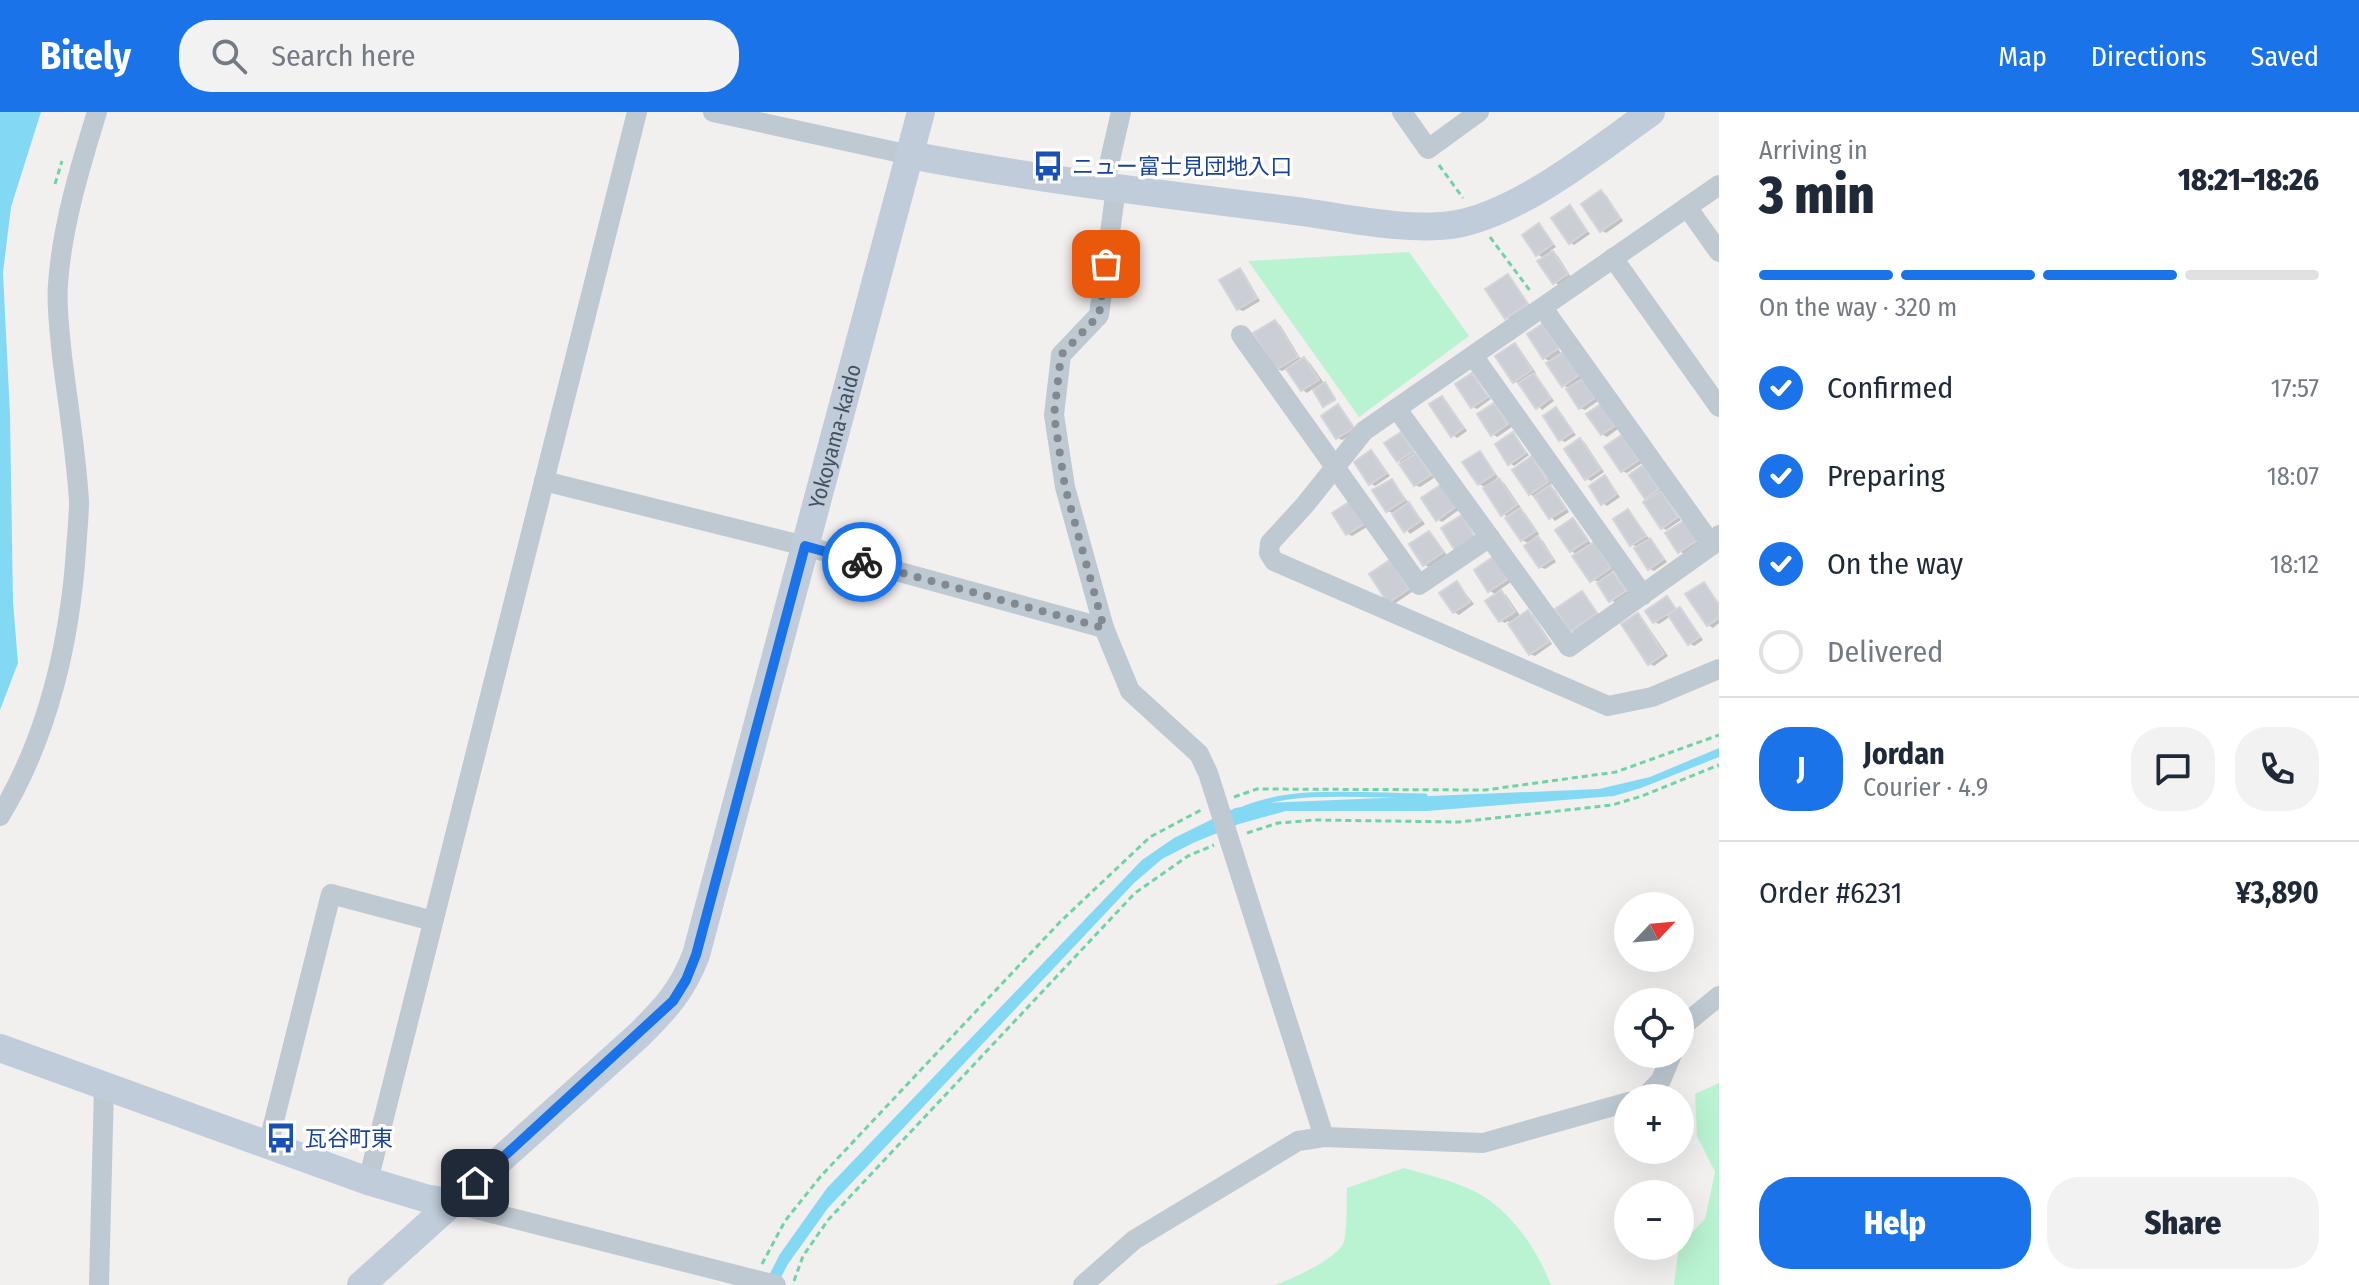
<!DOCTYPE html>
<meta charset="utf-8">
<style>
body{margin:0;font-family:"Fira Sans Condensed","Noto Sans JP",sans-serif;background:#f2f2f3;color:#1f2937;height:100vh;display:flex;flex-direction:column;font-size:30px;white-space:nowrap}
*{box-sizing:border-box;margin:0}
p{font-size:26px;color:#747a83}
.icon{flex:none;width:44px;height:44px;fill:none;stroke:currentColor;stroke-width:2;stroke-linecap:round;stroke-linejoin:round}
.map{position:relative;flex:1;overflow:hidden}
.details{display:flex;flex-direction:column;background:#fff;width:640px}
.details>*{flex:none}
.needle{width:52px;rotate:64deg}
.buttons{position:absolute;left:1614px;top:780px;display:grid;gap:16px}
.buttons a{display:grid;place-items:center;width:80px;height:80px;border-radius:50%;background:#fff;box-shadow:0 8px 32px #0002;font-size:40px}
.pin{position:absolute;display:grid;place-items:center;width:68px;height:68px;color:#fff;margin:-34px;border-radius:16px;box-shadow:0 4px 12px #0006}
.courier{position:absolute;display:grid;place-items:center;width:80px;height:80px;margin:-40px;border:6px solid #1a73e8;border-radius:50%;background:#fff;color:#222;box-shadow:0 2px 10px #0007}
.summary em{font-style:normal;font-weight:800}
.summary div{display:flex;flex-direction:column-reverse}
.summary{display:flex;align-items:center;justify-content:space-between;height:136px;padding:0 40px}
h1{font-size:52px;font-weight:800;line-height:60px}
.bar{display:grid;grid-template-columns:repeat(4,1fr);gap:12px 8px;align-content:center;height:96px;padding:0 40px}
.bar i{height:10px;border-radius:6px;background:#e0e1e3}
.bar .selected{background:#1a73e8}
.bar p{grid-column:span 4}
.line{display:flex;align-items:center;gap:20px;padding:0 40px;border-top:2px solid #e0e1e3}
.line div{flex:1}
.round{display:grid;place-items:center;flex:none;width:84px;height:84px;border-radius:32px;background:#f2f2f3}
ol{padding:0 40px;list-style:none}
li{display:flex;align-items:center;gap:24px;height:88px}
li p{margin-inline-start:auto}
li .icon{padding:8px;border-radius:50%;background:#1a73e8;color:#fff;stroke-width:4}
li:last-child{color:#747a83}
li i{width:44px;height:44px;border:4px solid #e0e1e3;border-radius:50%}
.button{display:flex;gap:16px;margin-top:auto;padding:16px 40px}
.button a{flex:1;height:92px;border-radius:32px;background:#1a73e8;color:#fff;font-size:32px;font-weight:800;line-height:92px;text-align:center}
.button a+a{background:#f2f2f3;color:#1f2937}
header{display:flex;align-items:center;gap:48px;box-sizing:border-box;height:112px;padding:0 40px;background:#1a73e8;color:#fff}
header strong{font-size:38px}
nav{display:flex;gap:44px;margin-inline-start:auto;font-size:28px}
.search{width:560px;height:72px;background:#f2f2f3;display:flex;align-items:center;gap:20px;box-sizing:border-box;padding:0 28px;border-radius:32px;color:#747a83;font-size:30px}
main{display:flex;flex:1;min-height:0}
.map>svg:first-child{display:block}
.green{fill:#baf3d2}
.water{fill:#83d9f3}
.shadow{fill:#0003}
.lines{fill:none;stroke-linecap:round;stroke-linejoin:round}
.stream{stroke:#83d9f3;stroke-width:5}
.building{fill:#cbced4;stroke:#d3d5db;stroke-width:2}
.path{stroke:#6fd4a5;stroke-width:3;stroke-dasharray:6 4;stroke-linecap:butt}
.street{stroke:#bec9d2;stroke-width:20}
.secondary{stroke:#c0ccda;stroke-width:28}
.done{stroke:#828991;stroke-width:8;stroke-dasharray:0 14.4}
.route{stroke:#1a73e8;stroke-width:10}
.labels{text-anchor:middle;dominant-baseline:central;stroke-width:7;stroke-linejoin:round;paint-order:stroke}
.transit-label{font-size:22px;fill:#164399;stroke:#fff;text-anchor:start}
.street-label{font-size:22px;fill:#45525e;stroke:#fff}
</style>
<header>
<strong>Bitely</strong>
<div class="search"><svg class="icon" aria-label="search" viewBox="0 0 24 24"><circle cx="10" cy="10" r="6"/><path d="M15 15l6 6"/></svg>Search here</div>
<nav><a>Map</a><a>Directions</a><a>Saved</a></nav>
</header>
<main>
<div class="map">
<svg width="1719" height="1173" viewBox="0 0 1719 1173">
<rect width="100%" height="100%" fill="#f2efef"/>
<g class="green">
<polygon points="1409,140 1469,224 1359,305 1248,149"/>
<polygon points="1719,971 1719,1173 1674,1173 1679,1134 1705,1107 1715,1060 1697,1024 1695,982"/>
<path d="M1404 1056C1424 1062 1446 1067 1465 1075 1506 1091 1535 1133 1551 1173H1274C1291 1168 1334 1148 1343 1132 1348 1121 1346 1089 1347 1076Z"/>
</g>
<g class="water">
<polygon points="0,0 41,0 11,95 3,161 10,303 13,490 18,551 0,598"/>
<polygon points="1719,636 1719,645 1641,676 1614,684 1427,699 1286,699 1239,712 1193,731 1162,747 1134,771 828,1096 788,1152 777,1173 764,1173 780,1142 827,1076 1142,748 1174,726 1235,696 1267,691 1599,677 1650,665"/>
</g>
<g class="shadow">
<polygon points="1601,80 1606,83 1623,109 1606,121 1601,118"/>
<polygon points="1570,96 1590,122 1574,133 1570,130"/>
<polygon points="1539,114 1556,135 1550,139 1558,144 1571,165 1559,173 1554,170 1545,147 1537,142"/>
<polygon points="1240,159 1244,161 1260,189 1243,199 1238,197"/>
<polygon points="1508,165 1531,195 1511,208 1507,205"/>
<polygon points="1275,211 1280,213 1302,249 1309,250 1336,288 1326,294 1314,276 1307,281 1303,278 1288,256 1282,259 1277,257"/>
<polygon points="1542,214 1547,217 1560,240 1567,245 1582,266 1580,268 1586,272 1598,289 1585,298 1580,296 1570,277 1563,273 1551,250 1544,246"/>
<polygon points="1515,234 1519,236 1536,261 1534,263 1538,266 1554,289 1542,298 1521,271 1514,270"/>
<polygon points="1472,263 1491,287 1477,297 1472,294"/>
<polygon points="1442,286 1446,289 1467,319 1457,326 1453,323"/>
<polygon points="1494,293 1512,315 1497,325 1493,322"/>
<polygon points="1338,295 1357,319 1342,328 1338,326"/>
<polygon points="1601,295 1618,317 1607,325 1602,322"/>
<polygon points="1556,298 1576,323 1565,330 1561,328"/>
<polygon points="1401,322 1406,325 1415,342 1421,346 1434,366 1420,375 1415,373 1403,352 1398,348"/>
<polygon points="1513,323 1529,343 1514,354 1510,351"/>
<polygon points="1622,325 1642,351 1627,361 1622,359"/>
<polygon points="1581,328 1585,331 1604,360 1591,369 1586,366"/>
<polygon points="1371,340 1390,364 1375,374 1370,371"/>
<polygon points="1480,341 1498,365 1496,366 1504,371 1521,396 1518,397 1525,401 1539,422 1535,425 1543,429 1556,450 1545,457 1540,455 1530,432 1522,428 1510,406 1503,402 1485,375 1479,372"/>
<polygon points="1532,347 1552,372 1548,375 1555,378 1569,400 1555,409 1530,381"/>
<polygon points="1648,358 1663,380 1661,381 1681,408 1666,418 1662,415 1651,388 1632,364"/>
<polygon points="1605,365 1620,385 1607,394 1603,391"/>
<polygon points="1392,369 1425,412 1410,422 1393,401 1387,399"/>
<polygon points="1442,374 1460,397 1442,410 1437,407"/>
<polygon points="1349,392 1367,415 1352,424 1348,422"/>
<polygon points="1628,399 1667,450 1654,459 1650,457 1638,436 1632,432"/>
<polygon points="1573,409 1592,433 1598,435 1614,458 1611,460 1618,465 1630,482 1615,491 1598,469 1591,468 1578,443 1571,439"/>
<polygon points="1685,410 1701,431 1684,442 1680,439"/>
<polygon points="1429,421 1447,443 1429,455 1425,453"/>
<polygon points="1493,448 1511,470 1498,479 1506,483 1521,505 1528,500 1533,503 1552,532 1535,544 1530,542 1508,509 1505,511 1501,509 1497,483 1490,479 1476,459"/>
<polygon points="1394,453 1412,480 1394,492 1389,489"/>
<polygon points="1457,471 1474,492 1459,503 1454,500"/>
<polygon points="1704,472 1719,491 1719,511 1713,516 1708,513"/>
<polygon points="1582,481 1600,504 1576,521 1571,518"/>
<polygon points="1667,486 1678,498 1684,500 1703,528 1694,534 1689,531 1671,504 1659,512 1655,510"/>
<polygon points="1638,504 1642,506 1668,544 1654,554 1649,551"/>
</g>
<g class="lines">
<path class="stream" d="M1245 696C1297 675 1369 684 1425 684"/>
</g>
<g class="building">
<polygon points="1601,78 1620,106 1600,120 1581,92"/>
<polygon points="1570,93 1587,119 1569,132 1551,106"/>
<polygon points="1539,111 1553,132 1536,144 1522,123"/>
<polygon points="1553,139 1568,162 1553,172 1537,149"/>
<polygon points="1240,156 1257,186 1237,198 1219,168"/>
<polygon points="1508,162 1528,192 1505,207 1485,177"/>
<polygon points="1275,208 1298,245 1276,258 1253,221"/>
<polygon points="1542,212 1559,236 1543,247 1527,222"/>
<polygon points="1515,231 1532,258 1513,271 1495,244"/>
<polygon points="1563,240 1579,263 1562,275 1546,251"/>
<polygon points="1304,245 1319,268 1301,279 1286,257"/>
<polygon points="1472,261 1488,285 1471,296 1455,272"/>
<polygon points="1534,261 1551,286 1536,297 1518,271"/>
<polygon points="1582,267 1595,286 1579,297 1566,277"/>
<polygon points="1325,270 1335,287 1323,295 1313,278"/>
<polygon points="1442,284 1464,316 1451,325 1429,292"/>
<polygon points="1494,291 1508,312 1491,324 1477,302"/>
<polygon points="1338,292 1354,316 1336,327 1321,304"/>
<polygon points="1601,292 1615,314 1601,323 1586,302"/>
<polygon points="1556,295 1573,320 1559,329 1543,304"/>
<polygon points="1401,320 1414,339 1397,350 1384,331"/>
<polygon points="1513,320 1526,341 1508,353 1495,332"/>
<polygon points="1622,323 1639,348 1621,360 1604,335"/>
<polygon points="1580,326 1601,357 1585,368 1564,337"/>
<polygon points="1371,338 1387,361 1369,373 1354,350"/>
<polygon points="1480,339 1495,362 1478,373 1462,350"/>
<polygon points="1416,341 1431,363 1414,374 1399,352"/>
<polygon points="1532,344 1548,370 1529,383 1512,358"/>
<polygon points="1643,353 1659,377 1645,387 1629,363"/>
<polygon points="1605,363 1617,382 1601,393 1589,374"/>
<polygon points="1499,366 1517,393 1501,404 1483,376"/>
<polygon points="1392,367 1405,388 1386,400 1372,378"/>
<polygon points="1442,372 1457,394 1436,409 1421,386"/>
<polygon points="1550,373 1566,397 1549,407 1534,384"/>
<polygon points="1661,379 1678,405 1661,417 1643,390"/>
<polygon points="1349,390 1364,412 1346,423 1332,401"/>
<polygon points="1409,390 1421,409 1404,420 1392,402"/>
<polygon points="1520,396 1536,419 1521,429 1505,406"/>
<polygon points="1628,397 1646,424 1630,434 1613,407"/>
<polygon points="1462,403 1476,427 1456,440 1441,416"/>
<polygon points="1573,406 1588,428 1570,440 1555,418"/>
<polygon points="1685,408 1698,428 1678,441 1665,421"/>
<polygon points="1429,419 1444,440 1423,454 1409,432"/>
<polygon points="1538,424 1553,447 1539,456 1524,434"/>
<polygon points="1650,426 1664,447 1648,458 1634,436"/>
<polygon points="1594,430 1611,456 1590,470 1572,444"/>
<polygon points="1493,445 1508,467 1488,480 1474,458"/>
<polygon points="1390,448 1409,477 1388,491 1369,462"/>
<polygon points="1613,460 1626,479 1609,490 1597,471"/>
<polygon points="1457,469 1470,490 1453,501 1439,481"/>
<polygon points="1704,470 1719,493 1719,506 1707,514 1685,482"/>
<polygon points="1501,478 1515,500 1499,510 1485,489"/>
<polygon points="1582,479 1597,501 1570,520 1555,497"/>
<polygon points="1667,484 1676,497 1653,511 1645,499"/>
<polygon points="1680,495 1700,525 1688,533 1668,503"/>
<polygon points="1528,498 1549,530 1529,543 1508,512"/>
<polygon points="1638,501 1664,542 1648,553 1621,512"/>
</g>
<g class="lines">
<g class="path">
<polyline points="1439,53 1463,86"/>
<polyline points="55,72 62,49"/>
<polyline points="1490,125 1531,180"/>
<polyline points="1234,685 1257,677 1485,678 1616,660 1719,623"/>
<polyline points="1247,721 1278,711 1316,708 1459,710 1612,693 1642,684 1719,653"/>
<polyline points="762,1152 785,1109 821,1064 1060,810 1150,725 1201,698"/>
<polyline points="794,1169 803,1144 828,1108 1135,781 1188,744 1214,733"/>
</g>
<g class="street">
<polyline points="713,0 910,43"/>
<polyline points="1402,0 1428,37 1479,0"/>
<polyline points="1719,73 1364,319 1304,394 1270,431 1269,441 1274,449 1608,594 1652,585 1719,557"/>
<polyline points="1104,74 1121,0"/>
<polyline points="1116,76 1099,203 1061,243 1054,303 1065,375 1104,516 1130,579 1199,642 1208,661 1324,1025"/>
<polyline points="1687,95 1719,140"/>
<polyline points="1613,146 1719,295"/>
<polyline points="1543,196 1712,433"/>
<polyline points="1241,223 1419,473 1490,425"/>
<polyline points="1474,245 1643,483"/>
<polyline points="1397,297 1569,535 1712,433 1719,423"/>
<polyline points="544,369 805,434 1104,516"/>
<path d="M0 704C48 625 70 529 76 438 77 422 79 405 79 389 76 341 68 292 62 244 60 221 56 195 58 172 62 114 80 55 97 0"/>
<polyline points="1680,924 1685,912 1719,884"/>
<polyline points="1644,986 1661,968 1672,942"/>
<polyline points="268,1033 331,782 433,809"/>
<polyline points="368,1069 637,0"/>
<polyline points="452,1091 776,1173"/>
<polyline points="99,1173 104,975"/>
<polyline points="1083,1173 1134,1128 1298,1029 1324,1025 1483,1031 1628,990"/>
</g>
<g class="secondary">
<path d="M910 43C1035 67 1162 82 1288 98 1338 104 1408 121 1457 112 1521 100 1598 38 1651 0"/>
<polyline points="0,936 368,1069 425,1086 452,1091"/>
<path id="s1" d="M361 1173 639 923C666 896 682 879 696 843L921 0"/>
</g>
</g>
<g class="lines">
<polyline class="done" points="862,450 1104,516 1065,375 1054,303 1061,243 1099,203 1106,152"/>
<polyline class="route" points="475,1071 673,889 686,868 696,843 805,434 862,450"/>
</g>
<defs>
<g id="bus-bare" transform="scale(2.4)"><path d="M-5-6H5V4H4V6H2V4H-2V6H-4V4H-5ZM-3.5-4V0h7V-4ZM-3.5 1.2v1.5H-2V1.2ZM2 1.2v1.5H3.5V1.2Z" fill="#1a4fb4" stroke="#fff" stroke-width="2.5" paint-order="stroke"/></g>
</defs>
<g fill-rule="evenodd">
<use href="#bus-bare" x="1048" y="54"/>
<use href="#bus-bare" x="281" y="1026"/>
</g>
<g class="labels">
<g class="transit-label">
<text x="1072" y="54">ニュー富士見団地入口</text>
<text x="305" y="1026">瓦谷町東</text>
</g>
<g class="street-label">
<text stroke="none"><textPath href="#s1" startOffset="1010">Yokoyama-kaido</textPath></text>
</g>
</g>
</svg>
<div class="buttons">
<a><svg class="needle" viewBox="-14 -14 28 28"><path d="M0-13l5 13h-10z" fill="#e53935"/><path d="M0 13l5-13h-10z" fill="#747a83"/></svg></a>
<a><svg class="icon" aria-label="locate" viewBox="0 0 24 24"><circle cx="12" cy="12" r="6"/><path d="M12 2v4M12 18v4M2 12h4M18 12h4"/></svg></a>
<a>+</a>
<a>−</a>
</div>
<div class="pin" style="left:1106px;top:152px;background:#ea580c"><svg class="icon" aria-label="bag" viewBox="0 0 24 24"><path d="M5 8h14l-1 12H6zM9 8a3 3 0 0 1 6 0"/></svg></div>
<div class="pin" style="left:475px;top:1071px;background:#1f2937"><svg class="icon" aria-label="home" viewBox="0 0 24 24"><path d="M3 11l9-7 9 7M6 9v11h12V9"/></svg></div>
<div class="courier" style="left:862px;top:450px"><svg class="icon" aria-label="bike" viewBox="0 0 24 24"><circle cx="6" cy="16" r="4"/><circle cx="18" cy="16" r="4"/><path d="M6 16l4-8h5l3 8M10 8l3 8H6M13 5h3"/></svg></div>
</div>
<section class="details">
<div class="summary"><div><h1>3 min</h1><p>Arriving in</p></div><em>18:21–18:26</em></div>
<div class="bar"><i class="selected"></i><i class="selected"></i><i class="selected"></i><i></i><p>On the way · 320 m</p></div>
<ol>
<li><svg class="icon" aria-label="check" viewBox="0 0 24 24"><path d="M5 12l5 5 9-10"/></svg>Confirmed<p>17:57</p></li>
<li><svg class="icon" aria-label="check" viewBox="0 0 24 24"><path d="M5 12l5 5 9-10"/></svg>Preparing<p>18:07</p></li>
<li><svg class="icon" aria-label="check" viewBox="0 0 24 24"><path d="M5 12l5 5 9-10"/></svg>On the way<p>18:12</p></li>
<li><i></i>Delivered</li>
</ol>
<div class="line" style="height:144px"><b class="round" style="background:#1a73e8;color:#fff">J</b><div><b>Jordan</b><p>Courier · 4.9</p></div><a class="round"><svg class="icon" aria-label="chat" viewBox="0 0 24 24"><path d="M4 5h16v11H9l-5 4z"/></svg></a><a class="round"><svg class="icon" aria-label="phone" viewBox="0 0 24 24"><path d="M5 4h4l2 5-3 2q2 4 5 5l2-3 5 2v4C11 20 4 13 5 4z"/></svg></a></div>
<div class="line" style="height:104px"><div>Order #6231</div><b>¥3,890</b></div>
<div class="button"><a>Help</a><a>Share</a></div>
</section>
</main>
